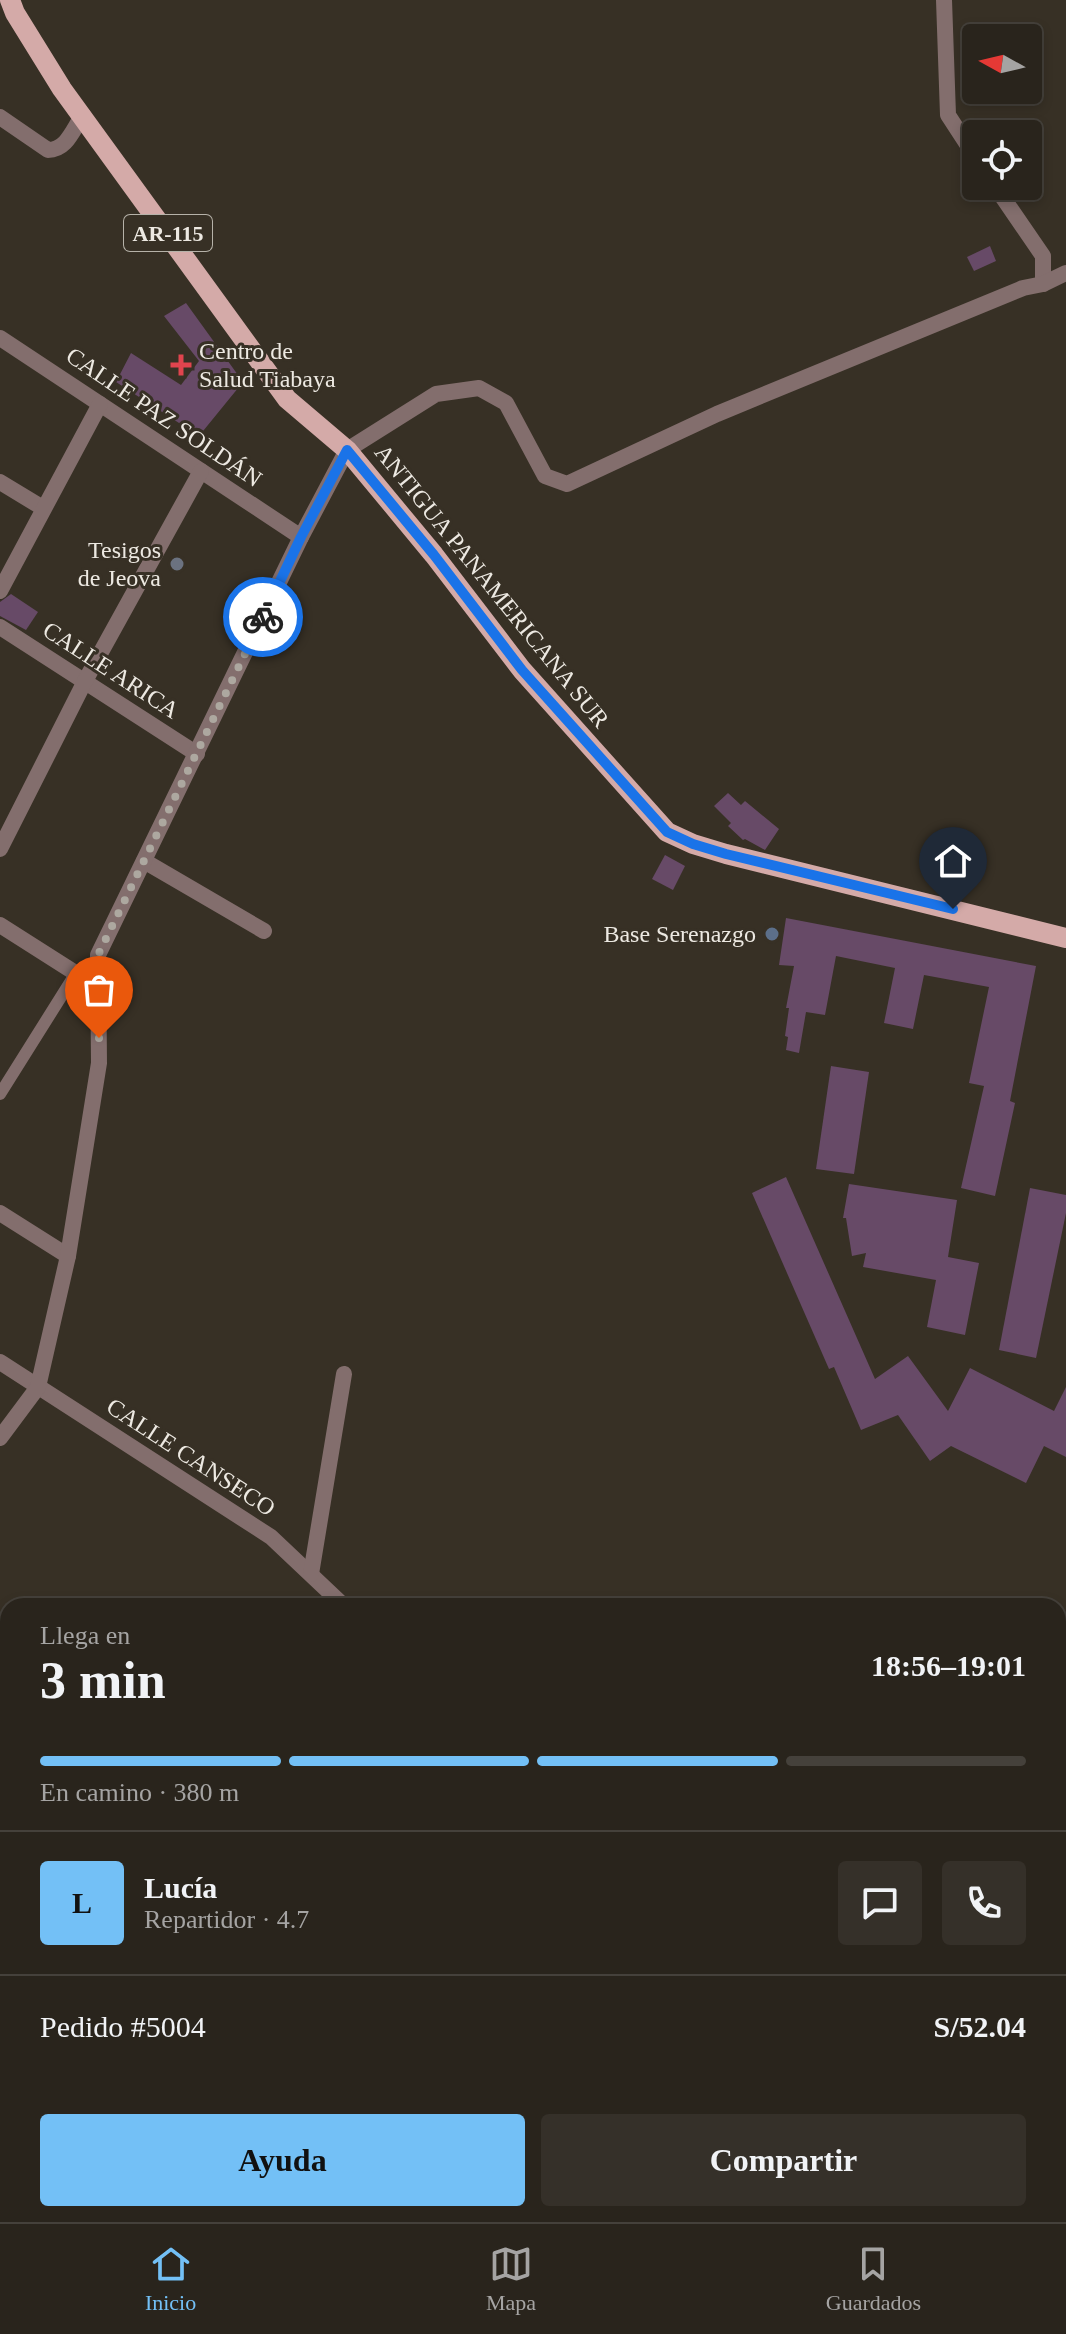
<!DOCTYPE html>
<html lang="es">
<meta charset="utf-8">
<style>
body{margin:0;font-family:Georgia,serif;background:#353029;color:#f1f3f6;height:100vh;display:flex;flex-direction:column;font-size:30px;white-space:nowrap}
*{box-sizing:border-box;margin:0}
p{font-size:26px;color:#a5a4a3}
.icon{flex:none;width:44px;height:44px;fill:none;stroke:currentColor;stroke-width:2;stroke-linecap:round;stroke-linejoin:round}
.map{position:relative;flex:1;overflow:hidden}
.panel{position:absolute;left:0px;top:1598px;width:1066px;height:624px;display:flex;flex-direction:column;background:#29241c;border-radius:24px 24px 0 0;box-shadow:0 4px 12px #0003,0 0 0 2px #45413b}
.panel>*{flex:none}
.needle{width:52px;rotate:278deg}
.tools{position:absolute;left:962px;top:24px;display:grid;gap:16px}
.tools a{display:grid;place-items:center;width:80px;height:80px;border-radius:8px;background:#29241c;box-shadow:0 4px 12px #0003,0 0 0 2px #45413b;font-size:40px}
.pin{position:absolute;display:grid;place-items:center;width:68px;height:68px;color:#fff;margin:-82px -34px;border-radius:50% 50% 50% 0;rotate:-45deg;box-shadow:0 0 8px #0007}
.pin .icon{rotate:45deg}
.courier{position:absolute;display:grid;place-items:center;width:80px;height:80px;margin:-40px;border:6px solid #1a73e8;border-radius:50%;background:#fff;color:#222;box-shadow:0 2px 10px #0007}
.summary em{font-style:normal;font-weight:700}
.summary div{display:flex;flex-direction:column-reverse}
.summary{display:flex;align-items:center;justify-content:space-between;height:136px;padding:0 40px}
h1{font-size:52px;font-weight:700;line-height:60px}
.bar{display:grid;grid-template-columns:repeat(4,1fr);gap:12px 8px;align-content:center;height:96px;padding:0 40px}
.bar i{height:10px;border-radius:6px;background:#45413b}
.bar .on{background:#73c0f6}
.bar p{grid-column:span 4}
.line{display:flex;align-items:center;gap:20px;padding:0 40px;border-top:2px solid #45413b}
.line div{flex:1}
.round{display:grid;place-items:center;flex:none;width:84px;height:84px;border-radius:8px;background:#353029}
.button{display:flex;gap:16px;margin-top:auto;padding:16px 40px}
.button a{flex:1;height:92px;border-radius:8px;background:#73c0f6;color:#111;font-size:32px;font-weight:700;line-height:92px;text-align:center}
.button a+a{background:#353029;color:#f1f3f6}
.dock{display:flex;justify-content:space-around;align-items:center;height:112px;border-top:2px solid #45413b;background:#29241c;font-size:22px;color:#a5a4a3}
.dock a{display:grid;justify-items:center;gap:4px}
.dock .on{color:#73c0f6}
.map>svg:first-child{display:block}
.green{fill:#3c5138}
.building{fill:#674a67}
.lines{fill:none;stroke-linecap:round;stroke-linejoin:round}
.pedestrian{stroke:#836e6d;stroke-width:12}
.minor{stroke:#836e6d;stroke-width:16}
.primary{stroke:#d4aaa8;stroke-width:20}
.done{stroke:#ada8a0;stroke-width:8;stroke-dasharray:0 14.4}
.route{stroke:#1a73e8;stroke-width:10}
.health-dot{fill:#e0444e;stroke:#373025;stroke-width:3}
.worship-dot{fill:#6b7280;stroke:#373025;stroke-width:3}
.service-dot{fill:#5c6f8a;stroke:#373025;stroke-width:3}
.labels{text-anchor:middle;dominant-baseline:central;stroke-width:6;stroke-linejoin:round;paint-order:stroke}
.shield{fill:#373025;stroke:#b6b2a9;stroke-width:2}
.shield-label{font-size:22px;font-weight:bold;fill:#ede9e2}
.poi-label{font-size:24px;fill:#ede9e2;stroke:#373025;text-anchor:end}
.street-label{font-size:24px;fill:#ede9e2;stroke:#373025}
</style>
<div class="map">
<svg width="1066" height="2222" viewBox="0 0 1066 2222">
<rect width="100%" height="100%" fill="#373025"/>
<polygon class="green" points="0,1815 8,1823 8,2214 79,2214 85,2222 0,2222"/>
<g class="building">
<polygon points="990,246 996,261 974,271 967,257"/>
<polygon points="186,303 243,382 199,436 116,382 131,353 181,385 199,361 164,316"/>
<polygon points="11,594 38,612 26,630 0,616 0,602"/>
<polygon points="728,793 741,805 745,801 779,829 765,850 745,839 743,840 728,826 731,823 714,806"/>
<polygon points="665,855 685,866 673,890 652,879"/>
<polygon points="786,918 1036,966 1010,1101 1015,1103 995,1196 961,1188 984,1086 969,1083 989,987 924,975 913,1029 884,1023 895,968 836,956 825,1015 806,1012 799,1053 786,1050 788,1037 785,1036 789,1008 786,1008 794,966 779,965"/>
<polygon points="831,1066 869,1072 854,1174 816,1169"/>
<polygon points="786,1177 875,1379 908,1356 948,1411 970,1368 1054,1411 1066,1387 1066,1457 1044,1446 1026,1483 951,1446 930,1461 898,1415 861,1430 834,1367 829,1369 752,1193"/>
<polygon points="849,1184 957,1200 948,1257 979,1263 965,1335 927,1327 936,1280 863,1267 866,1253 852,1256 846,1218 843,1218"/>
<polygon points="1030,1188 1066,1195 1066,1213 1036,1358 999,1350"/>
</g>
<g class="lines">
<polyline class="pedestrian" points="0,1094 76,973"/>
<g class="minor">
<polyline points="944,0 948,115 976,158"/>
<path d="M0 117 48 150C67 150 73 129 83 115"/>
<polyline points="995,186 1043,256 1043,284"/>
<polyline points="0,338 301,537"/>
<polyline points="0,482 43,508"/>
<polyline points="0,591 100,404"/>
<polyline points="0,627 197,754"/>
<polyline points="0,849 85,681 201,471"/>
<polyline points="144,861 264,931"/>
<polyline points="0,925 99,988"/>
<polyline points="0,1213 68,1256"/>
<polyline points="0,1362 271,1537 344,1606"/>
<polyline points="0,1438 38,1387 68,1256 99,1063 98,955 301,537 347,450 436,394 479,388 506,403 545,476 567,484 717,414 1023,288 1043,284 1066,273"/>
<polyline points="311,1574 344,1374"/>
<polyline points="392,2214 410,2222"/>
</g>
<g class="primary">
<polyline points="10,0 15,13 62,89 287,399 347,450 434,555 522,670 667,832 693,844 726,854 1066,938"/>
<polyline points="1058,1973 1066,1944"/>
<polyline points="988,2222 990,2214"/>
</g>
</g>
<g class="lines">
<polyline class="done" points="99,1038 98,955 263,617"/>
<polyline class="route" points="263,617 301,537 347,450 434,555 522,670 667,832 693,844 726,854 953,909"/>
</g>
<path class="health-dot" d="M177 353h8v8h8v8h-8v8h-8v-8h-8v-8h8z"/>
<circle class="worship-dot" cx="177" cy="564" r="8"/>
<circle class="service-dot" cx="772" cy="934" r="8"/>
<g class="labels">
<rect class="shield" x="124" y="215" width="88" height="36" rx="6"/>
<g class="shield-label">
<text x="168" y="233">AR-115</text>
</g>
<g class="poi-label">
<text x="199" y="351" text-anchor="start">Centro de<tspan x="199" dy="28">Salud Tiabaya</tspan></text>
<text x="161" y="550">Tesigos<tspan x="161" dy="28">de Jeova</tspan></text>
<text x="756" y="934">Base Serenazgo</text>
</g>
<g class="street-label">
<text transform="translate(164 417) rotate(34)">CALLE PAZ SOLDÁN</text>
<text transform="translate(492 586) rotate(51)">ANTIGUA PANAMERICANA SUR</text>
<text transform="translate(111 670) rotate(33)">CALLE ARICA</text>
<text transform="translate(191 1457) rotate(33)">CALLE CANSECO</text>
</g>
</g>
</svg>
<div class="tools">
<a><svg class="needle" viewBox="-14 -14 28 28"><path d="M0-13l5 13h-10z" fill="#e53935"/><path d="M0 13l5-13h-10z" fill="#a5a4a3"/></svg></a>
<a><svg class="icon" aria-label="locate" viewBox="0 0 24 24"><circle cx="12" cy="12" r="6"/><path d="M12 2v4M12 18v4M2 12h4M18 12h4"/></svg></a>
</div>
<div class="pin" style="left:99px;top:1038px;background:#ea580c"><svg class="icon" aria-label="bag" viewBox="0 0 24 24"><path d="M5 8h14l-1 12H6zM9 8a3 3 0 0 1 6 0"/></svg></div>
<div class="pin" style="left:953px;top:909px;background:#1f2937"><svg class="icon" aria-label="home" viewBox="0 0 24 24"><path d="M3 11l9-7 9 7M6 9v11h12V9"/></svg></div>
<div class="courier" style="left:263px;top:617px"><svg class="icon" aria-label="bike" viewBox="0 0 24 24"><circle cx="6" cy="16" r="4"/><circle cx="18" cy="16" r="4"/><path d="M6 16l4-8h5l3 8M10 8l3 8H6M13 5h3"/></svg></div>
<section class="panel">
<div class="summary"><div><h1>3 min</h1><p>Llega en</p></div><em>18:56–19:01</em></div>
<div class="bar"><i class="on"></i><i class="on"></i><i class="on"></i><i></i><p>En camino · 380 m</p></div>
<div class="line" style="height:144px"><b class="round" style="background:#73c0f6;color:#111">L</b><div><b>Lucía</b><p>Repartidor · 4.7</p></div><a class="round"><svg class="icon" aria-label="chat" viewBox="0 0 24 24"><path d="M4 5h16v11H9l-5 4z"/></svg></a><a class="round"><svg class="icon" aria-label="phone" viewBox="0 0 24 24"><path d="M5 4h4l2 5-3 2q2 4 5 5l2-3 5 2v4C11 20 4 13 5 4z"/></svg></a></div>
<div class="line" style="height:104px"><div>Pedido #5004</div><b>S/52.04</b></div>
<div class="button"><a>Ayuda</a><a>Compartir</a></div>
</section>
</div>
<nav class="dock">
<a class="on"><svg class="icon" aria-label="home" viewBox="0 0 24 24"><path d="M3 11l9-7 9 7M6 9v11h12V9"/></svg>Inicio</a>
<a><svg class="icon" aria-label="map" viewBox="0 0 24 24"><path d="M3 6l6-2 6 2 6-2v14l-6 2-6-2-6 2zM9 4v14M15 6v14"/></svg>Mapa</a>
<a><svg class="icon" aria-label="saved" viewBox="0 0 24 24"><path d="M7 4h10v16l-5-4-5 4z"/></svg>Guardados</a>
</nav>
